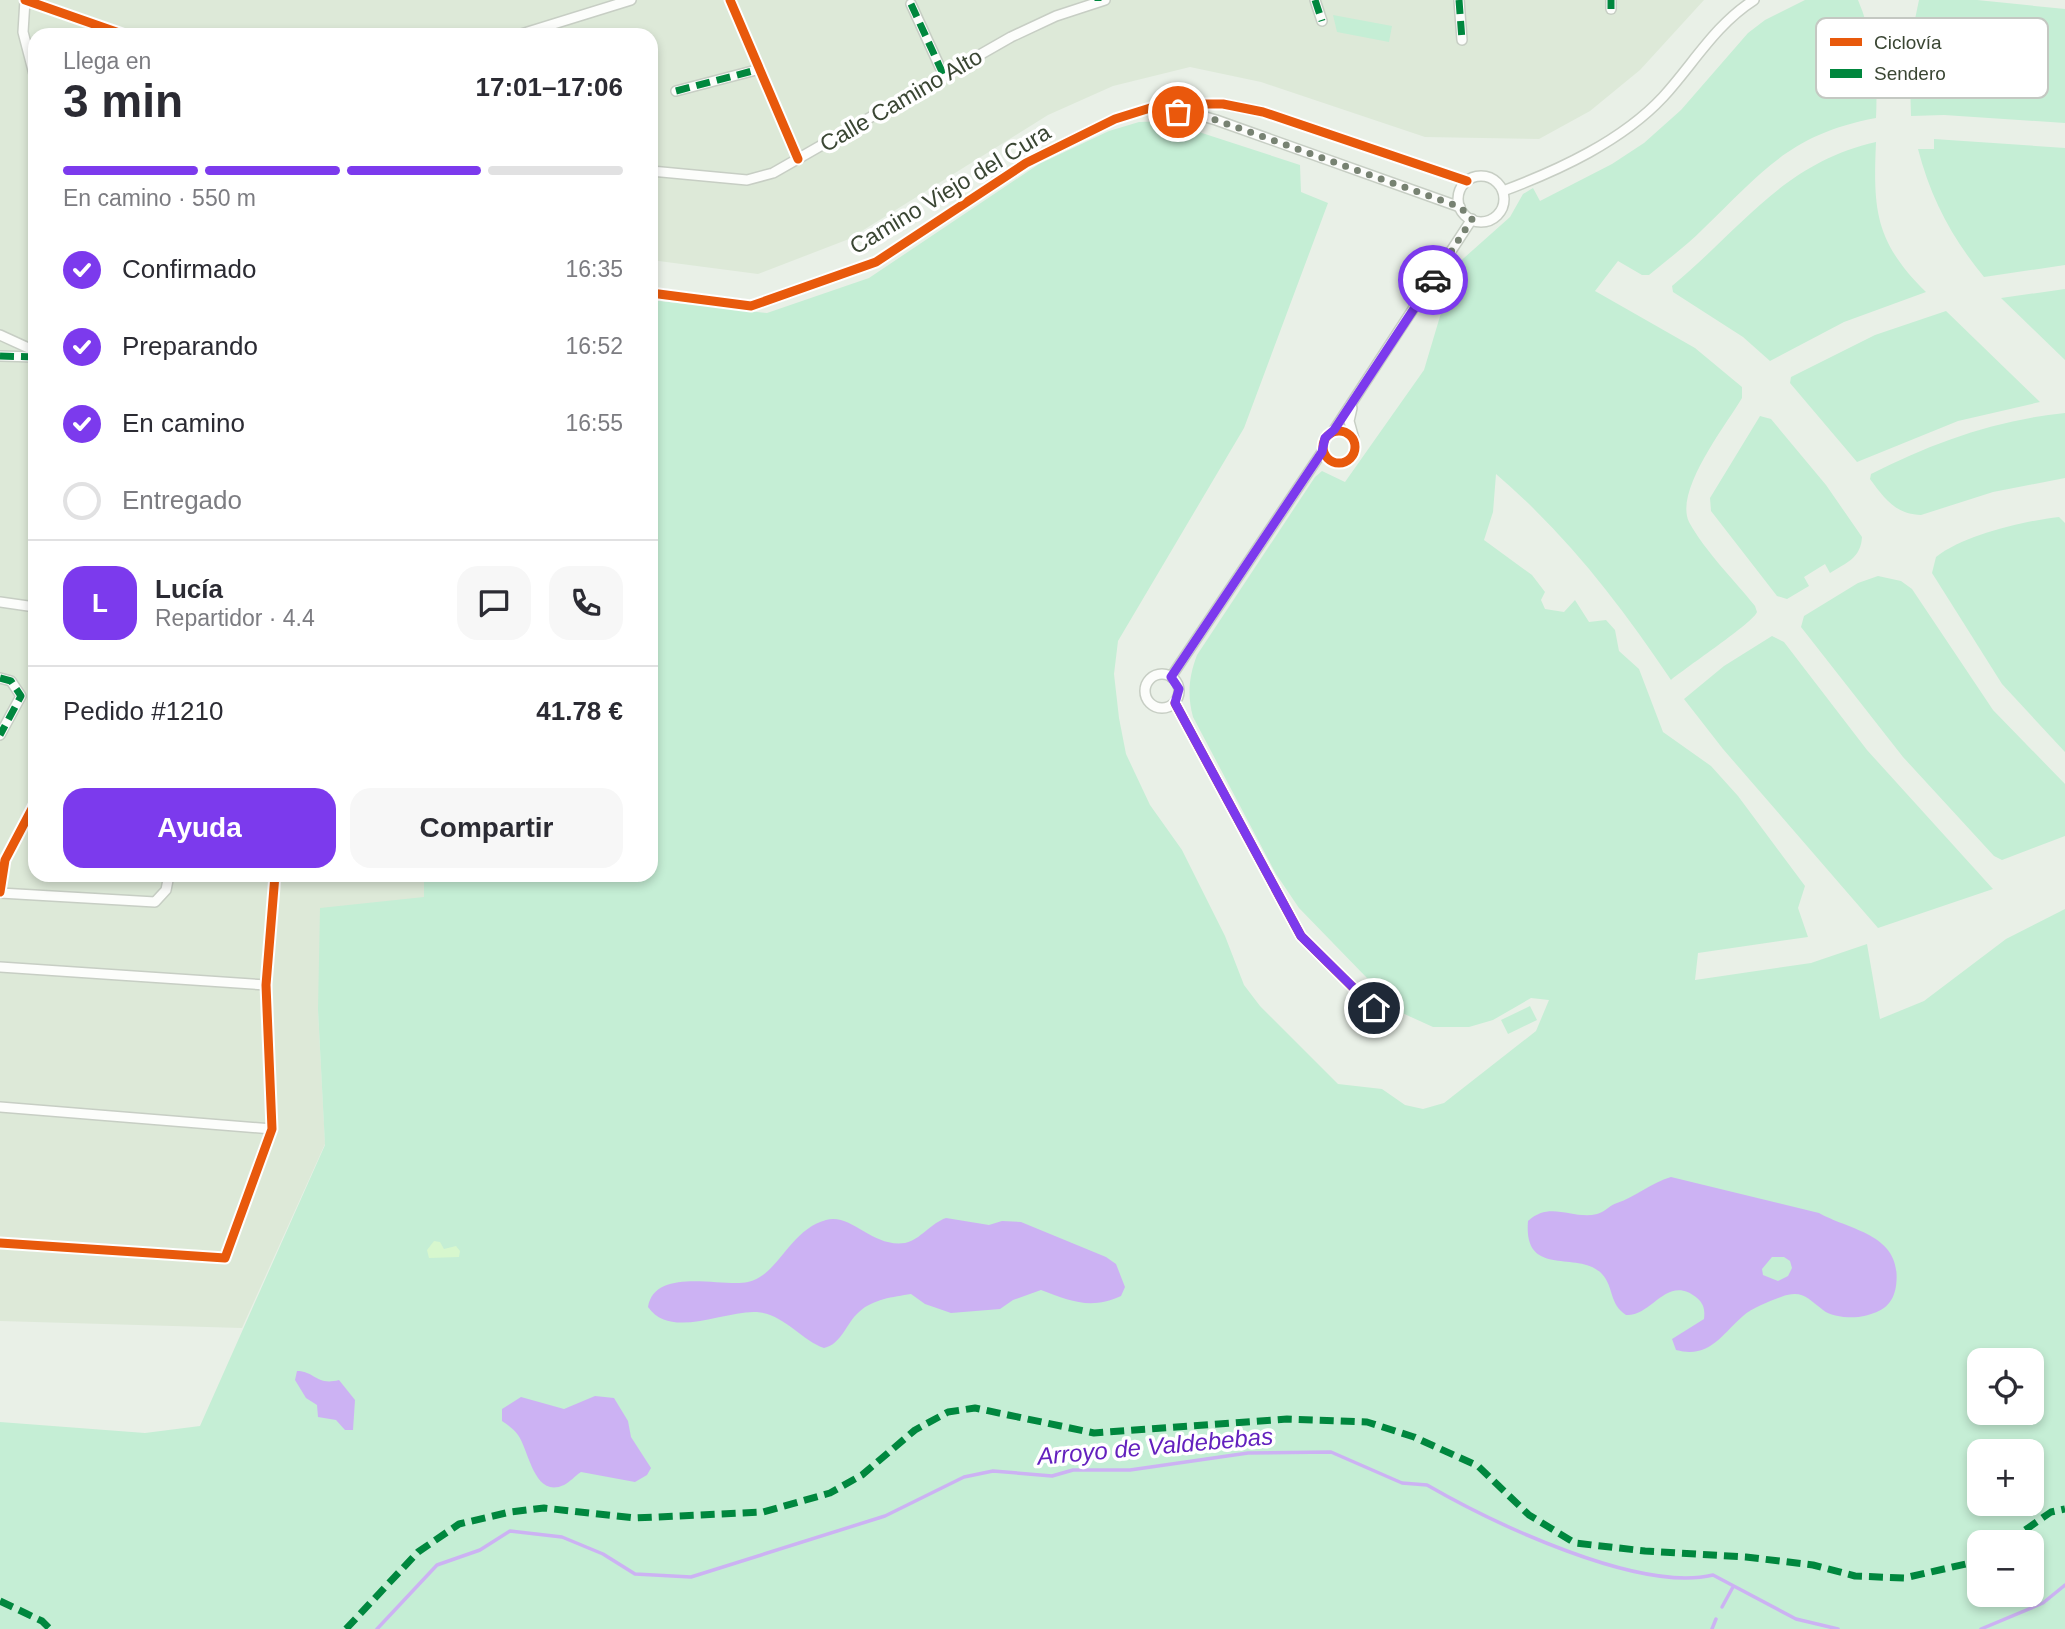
<!DOCTYPE html>
<html lang="es">
<meta charset="utf-8">
<style>
body{margin:0;font-family:Helvetica,sans-serif;background:#f7f7f7;color:#2b2b33;height:100vh;display:flex;flex-direction:column;font-size:26px;white-space:nowrap}
*{box-sizing:border-box;margin:0}
p{font-size:23px;color:#7c7c81}
.icon{flex:none;width:38px;height:38px;fill:none;stroke:currentColor;stroke-width:2;stroke-linecap:round;stroke-linejoin:round}
.map{position:relative;flex:1;overflow:hidden}
.sheet{position:absolute;left:28px;top:28px;width:630px;height:854px;display:flex;flex-direction:column;background:#fff;border-radius:21px;box-shadow:0 4px 10px #0003}
.sheet>*{flex:none}
.controls{position:absolute;left:1967px;top:1348px;display:grid;gap:14px}
.controls a{display:grid;place-items:center;width:77px;height:77px;border-radius:14px;background:#fff;box-shadow:0 4px 10px #0003;font-size:35px}
.pin{position:absolute;display:grid;place-items:center;width:60px;height:60px;color:#fff;margin:-30px;border:4px solid #fff;border-radius:50%;box-shadow:0 2px 7px #0007}
.courier{position:absolute;display:grid;place-items:center;width:70px;height:70px;margin:-35px;border:5px solid #7c3aed;border-radius:50%;background:#fff;color:#222;box-shadow:0 2px 9px #0007}
.summary em{font-style:normal;font-weight:700}
.summary div{display:flex;flex-direction:column-reverse}
.summary{display:flex;align-items:center;justify-content:space-between;height:119px;padding:0 35px}
h1{font-size:46px;font-weight:700;line-height:52px}
.bar{display:grid;grid-template-columns:repeat(4,1fr);gap:10px 7px;align-content:center;height:84px;padding:0 35px}
.bar i{height:9px;border-radius:5px;background:#e1e1e2}
.bar .active{background:#7c3aed}
.bar p{grid-column:span 4}
.line{display:flex;align-items:center;gap:18px;padding:0 35px;border-top:2px solid #e1e1e2}
.line div{flex:1}
.round{display:grid;place-items:center;flex:none;width:74px;height:74px;border-radius:21px;background:#f7f7f7}
ol{padding:0 35px;list-style:none}
li{display:flex;align-items:center;gap:21px;height:77px}
li p{margin-inline-start:auto}
li .icon{padding:7px;border-radius:50%;background:#7c3aed;color:#fff;stroke-width:4}
li:last-child{color:#7c7c81}
li i{width:38px;height:38px;border:4px solid #e1e1e2;border-radius:50%}
.button{display:flex;gap:14px;margin-top:auto;padding:14px 35px}
.button a{flex:1;height:80px;border-radius:21px;background:#7c3aed;color:#fff;font-size:28px;font-weight:700;line-height:80px;text-align:center}
.button a+a{background:#f7f7f7;color:#2b2b33}
.map>svg:first-child{display:block}
.residential{fill:#dde9d8}
.green{fill:#c5eed5;fill-rule:evenodd}
.sand{fill:#d7f7ce}
.water{fill:#ccb2f3;fill-rule:evenodd}
.lines{fill:none;stroke-linecap:round;stroke-linejoin:round}
.stream{stroke:#ccb2f3;stroke-width:3.5}
.minor-casing{stroke:#c7cec4;stroke-width:12}
.minor{stroke:#fcfdfb;stroke-width:9}
.quiet{stroke:#00873e;stroke-width:7;stroke-dasharray:14 7;stroke-linecap:butt}
.cycleway-casing{stroke:#fff;stroke-width:13}
.cycleway{stroke:#e8590c;stroke-width:9}
.done{stroke:#778272;stroke-width:7;stroke-dasharray:0 12.6}
.route{stroke:#7c3aed;stroke-width:9}
.labels{text-anchor:middle;dominant-baseline:central;stroke-width:7;stroke-linejoin:round;paint-order:stroke}
.street-label{font-size:23px;fill:#3a4633;stroke:#fff}
.water-label{font-size:24px;font-style:italic;fill:#6320be;stroke:#fff}
.key{fill:#fff;stroke:#c4c8c2;stroke-width:2}
.key-label{font-size:19px;fill:#3a4633}
</style>
<div class="map">
<svg width="2065" height="1629" viewBox="0 0 2065 1629">
<rect width="100%" height="100%" fill="#e9f0e7"/>
<polygon class="residential" points="0,0 1704,0 1640,70 1590,111 1539,139 1425,137 1261,82 1190,67 1113,86 1048,115 849,239 758,274 651,260 651,35 35,35 35,875 424,875 425,897 318,1010 325,1144 242,1328 0,1321"/>
<g class="green">
<path d="M1805 0H1858C1874 38 1878 77 1876 118 1790 134 1762 172 1703 229 1686 246 1667 260 1649 275H1642L1618 261 1595 291 1695 348 1742 387V398C1726 425 1674 491 1689 522 1704 550 1735 581 1755 606L1757 612C1754 622 1685 668 1671 680 1620 604 1566 534 1496 474L1493 512 1484 540 1532 575 1545 592 1541 600 1545 609 1564 612 1575 600 1589 622 1606 620 1615 630 1619 651 1639 669 1663 732 1711 766 1738 796 1805 886 1798 908 1808 937 1698 953 1695 980 1811 963 1867 944 1880 1019 1924 1001 2006 939 2065 909V1629H0V1422L145 1433 200 1426 325 1145 318 1010 320 908 424 897V875H651V300L767 313 869 278 1039 164 1109 131 1139 122 1165 121 1300 165 1301 192 1328 203 1244 428 1118 641 1114 674 1119 718 1126 754 1150 805 1182 850 1225 936 1244 985 1260 1006 1338 1084 1382 1089 1405 1105 1423 1109 1444 1103 1536 1031 1549 1000 1531 998 1493 1020 1469 1027H1433L1400 1012 1299 908 1276 874 1193 717C1187 695 1189 676 1197 655L1315 477 1322 471 1345 482 1424 370 1455 266 1510 217 1523 194 1533 188 1540 201 1612 164 1644 143 1681 110 1748 33 1765 20ZM1979 1360H2032V1412H1979ZM1979 1451H2032V1503H1979ZM1979 1542H2032V1594H1979Z"/>
<polygon points="1919,0 1977,0 2065,9 2065,123 1944,115 1911,116 1909,48"/>
<polygon points="1333,15 1392,26 1389,42 1337,32"/>
<path d="M1934 139 2065 148V265L1984 277C1952 238 1931 199 1918 149H1934Z"/>
<path d="M1876 142C1873 210 1875 242 1926 292L1844 322 1770 361 1743 337 1673 292 1672 286C1742 228 1783 163 1876 142Z"/>
<polygon points="2065,289 2065,360 2001,298"/>
<polygon points="1946,311 2040,402 1958,421 1857,462 1790,383 1791,377 1875,335"/>
<path d="M2065 413V478L1993 492 1921 515C1895 514 1884 498 1870 479L1871 474C1932 443 1996 420 2065 413Z"/>
<path d="M1760 416 1771 419 1826 485 1862 537C1861 558 1846 563 1830 573L1825 564 1804 577 1809 586 1787 599 1777 596 1711 511 1710 498Z"/>
<path d="M2059 517 2065 523V752L2002 684 1932 573 1936 557C1964 535 2024 521 2059 517Z"/>
<polygon points="1878,576 1901,581 1912,589 1993,710 2065,784 2065,836 2002,860 1994,856 1903,757 1801,627 1804,616 1858,583"/>
<polygon points="1772,636 1784,642 1867,750 1993,889 1878,928 1723,749 1684,699 1724,666"/>
<polygon points="1530,1006 1537,1020 1508,1034 1501,1020"/>
</g>
<polygon class="sand" points="434,1241 440,1242 444,1249 456,1246 460,1251 459,1257 429,1258 427,1250"/>
<g class="water">
<path d="M1671 1177 1819 1213C1851 1231 1903 1234 1896 1286 1893 1305 1882 1312 1864 1316 1853 1319 1831 1317 1823 1310 1808 1299 1802 1289 1781 1297 1770 1301 1752 1308 1743 1316 1722 1334 1710 1359 1676 1350L1672 1339 1704 1319C1705 1310 1704 1304 1697 1298 1667 1273 1652 1317 1626 1315 1609 1304 1614 1287 1602 1274 1579 1249 1523 1280 1528 1221 1550 1200 1573 1220 1597 1214 1605 1212 1610 1205 1617 1203 1635 1197 1651 1183 1671 1177ZM1772 1257H1784L1790 1261 1792 1268 1788 1276 1778 1281 1763 1275 1762 1269Z"/>
<path d="M946 1218 989 1225 1002 1221 1021 1222 1106 1257 1116 1264 1125 1287 1121 1296C1091 1310 1070 1301 1041 1290L1013 1300 1000 1309 951 1313 925 1304 911 1294C893 1297 873 1299 859 1312 846 1323 842 1344 824 1348 801 1340 784 1314 757 1312 724 1310 671 1340 648 1307 655 1266 724 1288 748 1282 779 1275 789 1230 826 1220 852 1213 872 1248 905 1243 920 1240 931 1223 946 1218Z"/>
<path d="M297 1371C315 1371 316 1386 339 1380L355 1400 353 1430H345L336 1420 318 1417 317 1405 306 1398 295 1380Z"/>
<path d="M595 1396 614 1398 628 1421 631 1437 651 1468 647 1475 635 1482 581 1472C575 1476 570 1482 564 1485 534 1499 529 1450 518 1435 514 1429 508 1425 502 1421V1409L521 1397 564 1409Z"/>
</g>
<g class="lines">
<g class="stream">
<polyline points="1722,1607 1733,1587"/>
<path d="M377 1629 437 1565 480 1550 510 1531 562 1537 603 1554 635 1574 691 1577 885 1516 964 1477 993 1471 1052 1476 1073 1470H1130L1248 1453 1331 1452 1402 1483 1427 1485C1493 1523 1639 1593 1713 1575L1796 1619 1838 1629"/>
<polyline points="1712,1629 1716,1619"/>
<polyline points="1981,1629 2043,1603 2065,1585"/>
</g>
<g class="minor-casing">
<g id="minor">
<polyline points="25,0 125,35"/>
<polyline points="25,0 23,32 35,78"/>
<polyline points="730,0 798,159"/>
<polyline points="1315,0 1322,21"/>
<polyline points="1459,0 1462,40"/>
<polyline points="911,4 944,76"/>
<polyline points="1611,9 1611,0"/>
<polyline points="518,35 631,0"/>
<polyline points="676,91 760,69"/>
<polyline points="1153,111 1192,113 1216,120 1460,207"/>
<polyline points="651,171 747,180 773,173 1011,37 1056,16 1105,0"/>
<circle cx="1481" cy="199" r="23"/>
<path d="M1503 191C1559 170 1622 141 1663 97 1694 63 1715 25 1754 0"/>
<polyline points="651,293 751,306 876,262 1026,163 1115,119 1163,104 1223,104 1263,112 1467,181"/>
<polyline points="0,335 35,351"/>
<polyline points="0,356 35,357"/>
<polyline points="1352,408 1349,421 1354,439"/>
<polyline points="1334,430 1472,219"/>
<circle cx="1339" cy="447" r="16"/>
<polyline points="0,602 35,607"/>
<circle cx="1162" cy="691" r="17"/>
<polyline points="1171,677 1322,452"/>
<polyline points="0,678 11,681 21,696 0,735"/>
<polyline points="1175,703 1301,936 1390,1024"/>
<polyline points="0,892 5,860 35,803"/>
<polyline points="0,893 155,902 166,890 169,875"/>
<polyline points="0,967 266,985"/>
<polyline points="0,1107 272,1129"/>
<polyline points="0,1243 225,1258 272,1129 266,985 275,875"/>
</g>
</g>
<use href="#minor" class="minor"/>
<g class="quiet">
<polyline points="1098,0 1098,1"/>
<polyline points="1315,0 1322,21"/>
<polyline points="1459,0 1462,40"/>
<polyline points="911,4 944,76"/>
<polyline points="1611,9 1611,0"/>
<polyline points="676,91 760,69"/>
<polyline points="0,356 35,357"/>
<polyline points="0,678 11,681 21,696 0,735"/>
<polyline points="2008,1542 2051,1512 2065,1509"/>
<polyline points="0,1601 42,1621 50,1629"/>
<polyline points="346,1629 418,1552 459,1524 510,1512 544,1508 635,1518 763,1512 830,1493 862,1475 915,1430 948,1412 975,1408 1094,1433 1287,1419 1367,1422 1414,1437 1478,1466 1529,1515 1575,1543 1645,1551 1746,1557 1813,1565 1855,1576 1904,1578 1979,1561"/>
</g>
<g class="cycleway-casing">
<g id="cycleway">
<polyline points="25,0 125,35"/>
<polyline points="730,0 798,159"/>
<polyline points="651,293 751,306 876,262 1026,163 1115,119 1163,104 1223,104 1263,112 1467,181"/>
<circle cx="1339" cy="447" r="16"/>
<polyline points="1175,703 1301,936 1390,1024"/>
<polyline points="0,892 5,860 35,803"/>
<polyline points="0,1243 225,1258 272,1129 266,985 275,875"/>
</g>
</g>
<use href="#cycleway" class="cycleway"/>
</g>
<g class="lines">
<polyline class="done" points="1178,112 1216,120 1460,207 1472,219 1433,280"/>
<polyline class="route" points="1374,1008 1301,936 1175,703 1179,689 1171,677 1322,452 1325,438 1334,430 1433,280"/>
</g>
<g class="labels">
<g class="street-label">
<text transform="translate(901 100) rotate(-30)">Calle Camino Alto</text>
<text transform="translate(950 189) rotate(-31)">Camino Viejo del Cura</text>
</g>
<g class="water-label">
<text transform="translate(1155 1446) rotate(-5)">Arroyo de Valdebebas</text>
</g>
</g>
<rect x="1816" y="18" width="232" height="80" rx="10" class="key"/>
<rect x="1830" y="38" width="32" height="8" fill="#e8590c"/>
<rect x="1830" y="69" width="32" height="9" fill="#00873e"/>
<g class="key-label">
<text x="1874" y="49">Ciclovía</text>
<text x="1874" y="80">Sendero</text>
</g>
</svg>
<div class="controls">
<a><svg class="icon" aria-label="locate" viewBox="0 0 24 24"><circle cx="12" cy="12" r="6"/><path d="M12 2v4M12 18v4M2 12h4M18 12h4"/></svg></a>
<a>+</a>
<a>−</a>
</div>
<div class="pin" style="left:1178px;top:112px;background:#ea580c"><svg class="icon" aria-label="bag" viewBox="0 0 24 24"><path d="M5 8h14l-1 12H6zM9 8a3 3 0 0 1 6 0"/></svg></div>
<div class="pin" style="left:1374px;top:1008px;background:#1f2937"><svg class="icon" aria-label="home" viewBox="0 0 24 24"><path d="M3 11l9-7 9 7M6 9v11h12V9"/></svg></div>
<div class="courier" style="left:1433px;top:280px"><svg class="icon" aria-label="car" viewBox="0 0 24 24"><path d="M5 17H2v-5l4-1 3-4h7l3 4 3 1v5h-3M9 17h6M6 11h13"/><circle cx="7" cy="17" r="2"/><circle cx="17" cy="17" r="2"/></svg></div>
<section class="sheet">
<div class="summary"><div><h1>3 min</h1><p>Llega en</p></div><em>17:01–17:06</em></div>
<div class="bar"><i class="active"></i><i class="active"></i><i class="active"></i><i></i><p>En camino · 550 m</p></div>
<ol>
<li><svg class="icon" aria-label="check" viewBox="0 0 24 24"><path d="M5 12l5 5 9-10"/></svg>Confirmado<p>16:35</p></li>
<li><svg class="icon" aria-label="check" viewBox="0 0 24 24"><path d="M5 12l5 5 9-10"/></svg>Preparando<p>16:52</p></li>
<li><svg class="icon" aria-label="check" viewBox="0 0 24 24"><path d="M5 12l5 5 9-10"/></svg>En camino<p>16:55</p></li>
<li><i></i>Entregado</li>
</ol>
<div class="line" style="height:126px"><b class="round" style="background:#7c3aed;color:#fff">L</b><div><b>Lucía</b><p>Repartidor · 4.4</p></div><a class="round"><svg class="icon" aria-label="chat" viewBox="0 0 24 24"><path d="M4 5h16v11H9l-5 4z"/></svg></a><a class="round"><svg class="icon" aria-label="phone" viewBox="0 0 24 24"><path d="M5 4h4l2 5-3 2q2 4 5 5l2-3 5 2v4C11 20 4 13 5 4z"/></svg></a></div>
<div class="line" style="height:91px"><div>Pedido #1210</div><b>41.78 €</b></div>
<div class="button"><a>Ayuda</a><a>Compartir</a></div>
</section>
</div>
